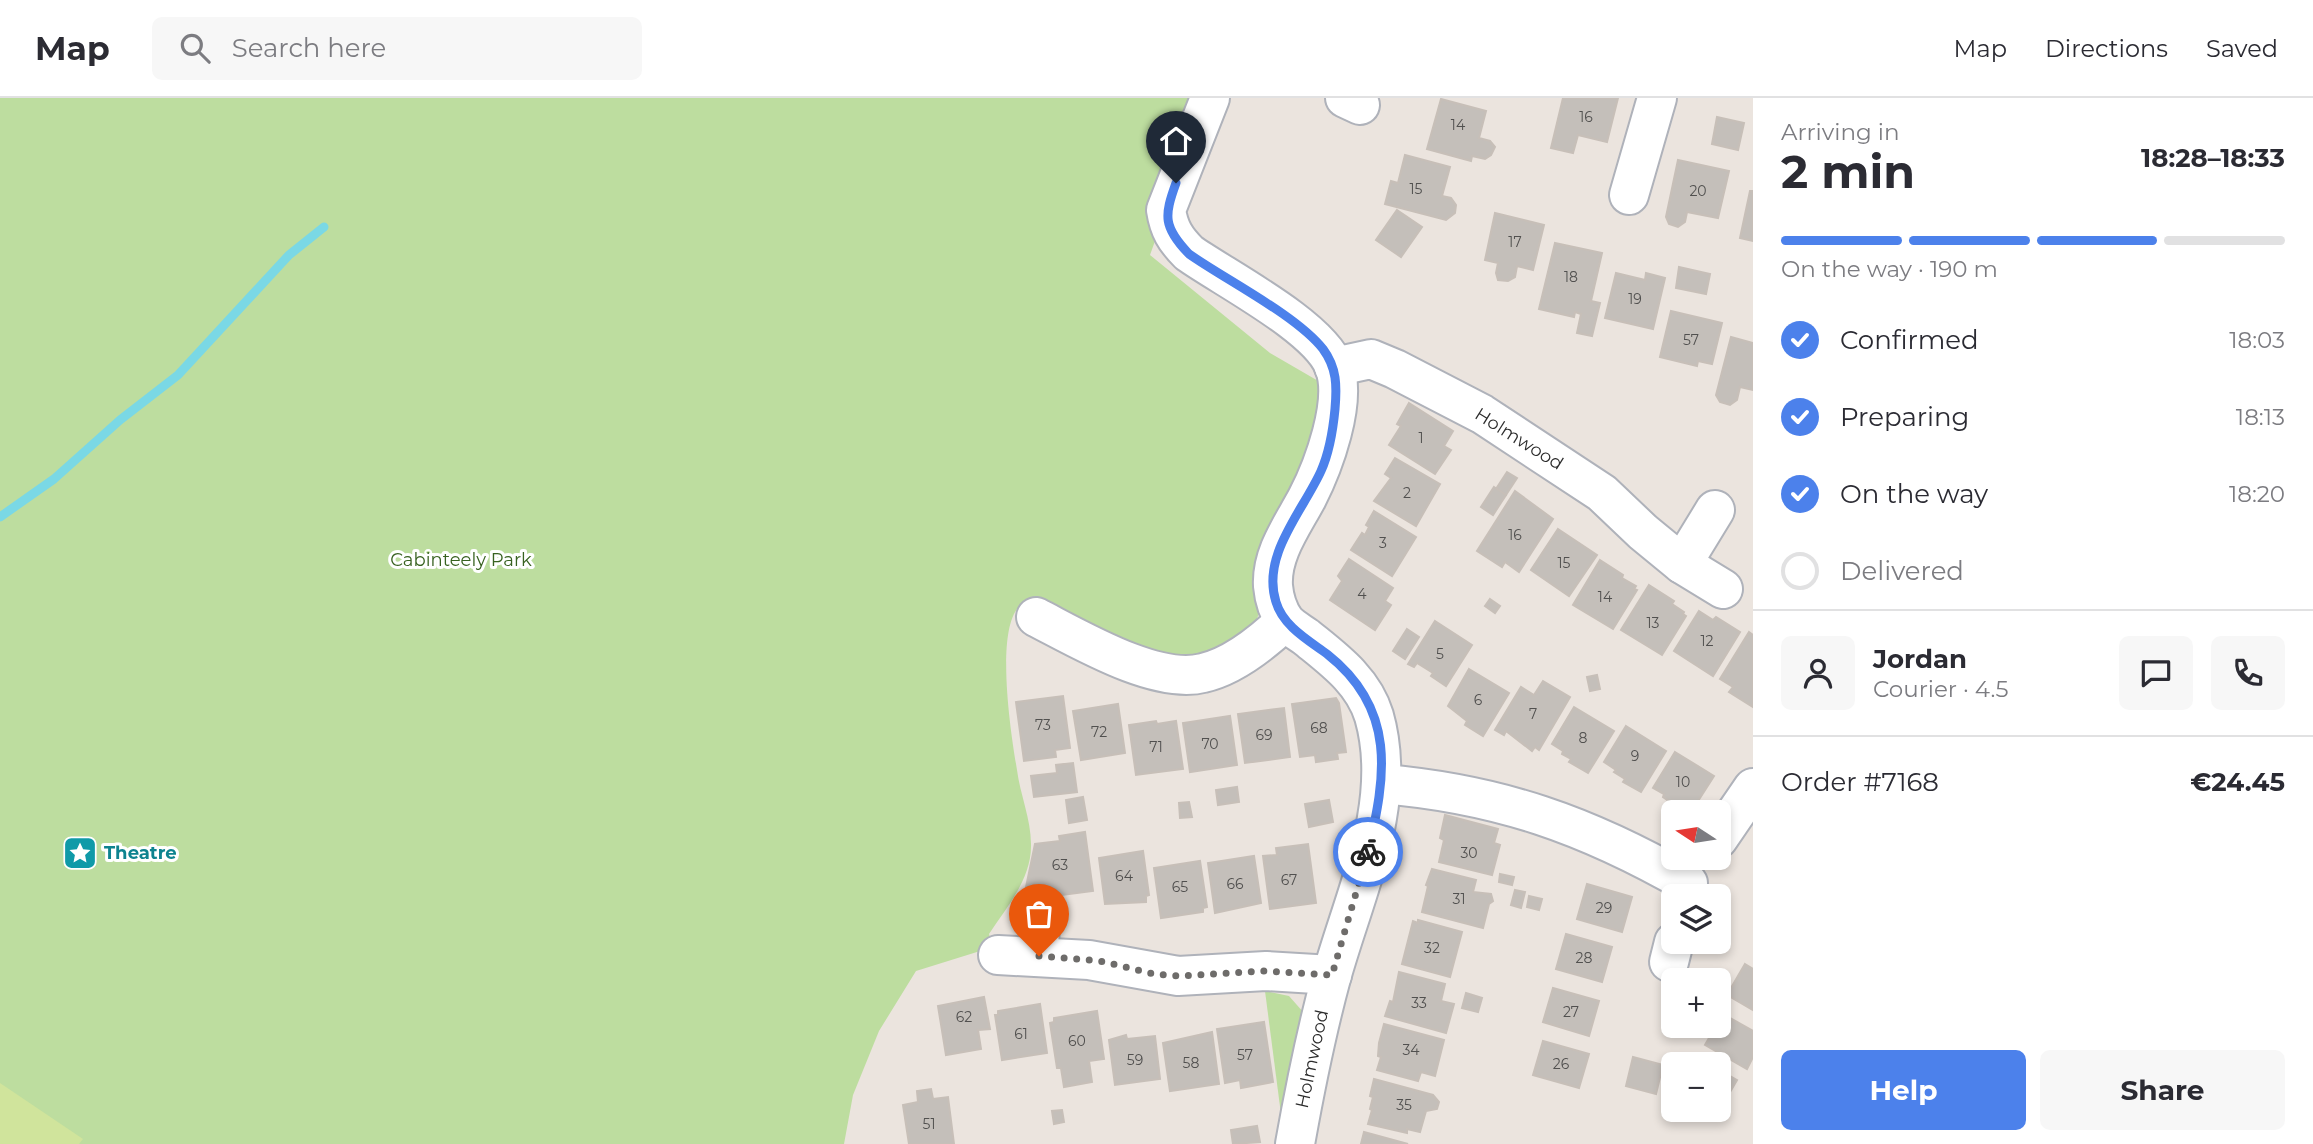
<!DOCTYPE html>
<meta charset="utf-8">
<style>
body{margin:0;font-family:Montserrat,sans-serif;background:#f7f7f7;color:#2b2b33;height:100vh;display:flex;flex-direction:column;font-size:26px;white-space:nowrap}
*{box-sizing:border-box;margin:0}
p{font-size:23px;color:#7c7c81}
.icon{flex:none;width:38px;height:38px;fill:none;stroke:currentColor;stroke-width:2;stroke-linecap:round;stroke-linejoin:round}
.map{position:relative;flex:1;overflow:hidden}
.side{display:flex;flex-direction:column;background:#fff;width:560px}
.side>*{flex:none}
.needle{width:46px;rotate:282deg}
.fabs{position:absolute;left:1661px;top:702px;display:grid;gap:14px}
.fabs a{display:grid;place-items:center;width:70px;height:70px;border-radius:10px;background:#fff;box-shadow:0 4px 10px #0003;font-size:35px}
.pin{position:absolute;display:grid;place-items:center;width:60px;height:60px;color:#fff;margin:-72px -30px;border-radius:50% 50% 50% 0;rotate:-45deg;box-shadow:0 0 7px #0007}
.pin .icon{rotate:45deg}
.courier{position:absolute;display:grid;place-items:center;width:70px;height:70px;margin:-35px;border:5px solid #4c81eb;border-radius:50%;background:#fff;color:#222;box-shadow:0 2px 9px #0007}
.head em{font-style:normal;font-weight:700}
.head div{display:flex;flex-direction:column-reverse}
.head{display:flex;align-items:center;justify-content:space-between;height:119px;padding:0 28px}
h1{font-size:46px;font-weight:700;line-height:52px}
.bar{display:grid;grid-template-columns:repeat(4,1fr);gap:10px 7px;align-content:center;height:84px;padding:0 28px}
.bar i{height:9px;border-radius:5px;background:#e1e1e2}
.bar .active{background:#4c81eb}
.bar p{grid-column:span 4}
.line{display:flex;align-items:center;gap:18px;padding:0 28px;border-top:2px solid #e1e1e2}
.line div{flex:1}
.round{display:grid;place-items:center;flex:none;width:74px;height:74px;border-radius:10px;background:#f7f7f7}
ol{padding:0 28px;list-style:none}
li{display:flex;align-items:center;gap:21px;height:77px}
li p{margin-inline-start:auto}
li .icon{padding:7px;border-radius:50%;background:#4c81eb;color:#fff;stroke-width:4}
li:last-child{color:#7c7c81}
li i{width:38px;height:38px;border:4px solid #e1e1e2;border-radius:50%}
.primary-button{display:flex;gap:14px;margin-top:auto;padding:14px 28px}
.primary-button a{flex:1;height:80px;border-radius:10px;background:#4c81eb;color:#fff;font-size:28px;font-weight:700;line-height:80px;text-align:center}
.primary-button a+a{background:#f7f7f7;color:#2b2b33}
header{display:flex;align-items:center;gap:42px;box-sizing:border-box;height:98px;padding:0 35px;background:#fff;border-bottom:2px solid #e1e1e2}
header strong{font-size:33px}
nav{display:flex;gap:38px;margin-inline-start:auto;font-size:24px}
.search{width:490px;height:63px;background:#f7f7f7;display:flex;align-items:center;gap:18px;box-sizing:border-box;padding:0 24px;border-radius:10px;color:#7c7c81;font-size:26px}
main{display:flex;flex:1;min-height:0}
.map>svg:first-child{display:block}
.green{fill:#bddd9f}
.pitch{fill:#d0e49c}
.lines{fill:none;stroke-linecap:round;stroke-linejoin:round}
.stream{stroke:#7ad8e5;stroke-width:9}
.building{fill:#c4bfba;stroke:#c7bfb8;stroke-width:2}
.minor-casing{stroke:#afb2ba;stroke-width:42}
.minor{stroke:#fff;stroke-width:38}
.done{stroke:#6e6c6a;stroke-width:7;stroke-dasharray:0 12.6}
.route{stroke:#4c81eb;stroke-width:9}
.labels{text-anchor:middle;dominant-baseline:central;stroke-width:6;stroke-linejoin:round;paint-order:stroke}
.number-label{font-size:14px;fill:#51504f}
.street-label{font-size:18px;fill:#2b2b2b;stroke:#fff}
.park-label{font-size:18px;fill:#386220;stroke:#fff}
.culture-label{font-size:18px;font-weight:bold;fill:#0d838f;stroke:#fff;text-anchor:start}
</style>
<header>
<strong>Map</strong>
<div class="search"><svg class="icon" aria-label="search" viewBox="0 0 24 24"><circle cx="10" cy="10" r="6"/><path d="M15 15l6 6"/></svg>Search here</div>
<nav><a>Map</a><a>Directions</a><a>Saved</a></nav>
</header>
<main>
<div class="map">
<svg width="1753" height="1046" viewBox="0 0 1753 1046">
<rect width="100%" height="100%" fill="#ebe4de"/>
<g class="green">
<path d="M0 0H1193L1187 53 1150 157 1270 255 1320 284 1321 297 1313 346 1260 509C1257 542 1213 553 1187 566L1026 504C991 516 1012 642 1017 672 1020 696 1031 721 1031 746 1032 780 1007 809 989 836L993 849 916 873 879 933 853 997 844 1046H77L0 993Z"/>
<polygon points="1265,893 1289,898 1304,915 1282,1024"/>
</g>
<polygon class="pitch" points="0,985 83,1041 79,1046 0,1046"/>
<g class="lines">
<polyline class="stream" points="0,419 54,381 120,322 178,277 289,157 324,129"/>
</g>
<g class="building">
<polygon points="1563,0 1618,0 1607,44 1578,37 1573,55 1551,50"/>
<polygon points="1441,1 1486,13 1479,40 1490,43 1495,49 1491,57 1485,61 1472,58 1471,63 1427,51"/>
<polygon points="1717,19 1744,25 1738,52 1712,46"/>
<polygon points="1405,57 1450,69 1442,98 1451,100 1456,107 1455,115 1446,122 1385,106 1391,83 1398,85"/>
<polygon points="1678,62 1729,73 1718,120 1687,114 1685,124 1678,129 1669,126 1666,119"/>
<polygon points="1750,93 1753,93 1753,143 1740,140"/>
<polygon points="1397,112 1422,129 1401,159 1376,142"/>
<polygon points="1495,115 1544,127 1533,172 1517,168 1515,179 1508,183 1498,182 1496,175 1498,165 1485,162"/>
<polygon points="1555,145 1602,155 1591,203 1600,205 1592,238 1577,235 1581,216 1575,214 1574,219 1539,211"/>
<polygon points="1679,169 1710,176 1706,196 1676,190"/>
<polygon points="1616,175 1645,182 1646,175 1665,180 1653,231 1605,220"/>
<polygon points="1671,213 1722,225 1712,266 1698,263 1697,268 1660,259"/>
<polygon points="1731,239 1753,245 1753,292 1740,289 1737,302 1730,307 1720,304 1716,297"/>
<polygon points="1409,305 1453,333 1444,348 1451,352 1435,376 1389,347 1401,328 1397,326"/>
<polygon points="1395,360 1440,386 1416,428 1374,403 1391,380 1385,376"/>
<polygon points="1507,374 1517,380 1506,397 1496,391"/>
<polygon points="1494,389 1506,397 1493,417 1481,409"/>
<polygon points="1515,393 1553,421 1519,474 1505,464 1502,469 1477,453"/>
<polygon points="1374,413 1416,439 1392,478 1351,452 1362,435 1365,437 1369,429 1366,427"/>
<polygon points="1558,431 1597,457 1569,498 1531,472"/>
<polygon points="1349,461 1393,490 1385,503 1391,507 1375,532 1330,502 1342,483 1338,478"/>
<polygon points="1600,462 1623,477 1622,480 1636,488 1634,491 1637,492 1613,531 1573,507"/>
<polygon points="1649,487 1674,503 1672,506 1684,514 1683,516 1686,518 1662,557 1621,532"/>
<polygon points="1490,501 1500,508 1495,515 1485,508"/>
<polygon points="1699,513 1713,522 1716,519 1740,534 1713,578 1674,553"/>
<polygon points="1435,523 1472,547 1446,588 1431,578 1433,575 1417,565 1414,569 1408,566"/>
<polygon points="1407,531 1419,539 1405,561 1393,553"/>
<polygon points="1749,534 1753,537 1753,609 1729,594 1733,589 1720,581"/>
<polygon points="1469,571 1509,595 1483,638 1465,627 1467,623 1448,608"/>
<polygon points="1597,577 1600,591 1590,593 1587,579"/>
<polygon points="1543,583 1570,599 1539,652 1535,649 1532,653 1506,633 1504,637 1495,632 1521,589 1534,597"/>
<polygon points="1063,598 1070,650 1055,652 1056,659 1024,663 1016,604"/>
<polygon points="1336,600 1339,605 1346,654 1337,655 1338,661 1316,664 1315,657 1300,659 1292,606"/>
<polygon points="1118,606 1125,655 1081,662 1073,613"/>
<polygon points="1574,609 1614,633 1588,675 1569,664 1571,661 1562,656 1563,653 1552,646"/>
<polygon points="1284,610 1290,659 1245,665 1238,616"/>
<polygon points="1230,618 1237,667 1190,674 1183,625"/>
<polygon points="1156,623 1157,626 1176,623 1183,671 1136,677 1129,627"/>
<polygon points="1626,628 1666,653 1641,694 1623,684 1625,681 1614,674 1616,672 1604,664"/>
<polygon points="1675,654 1714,678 1691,714 1680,714 1671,708 1673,706 1663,699 1664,696 1653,690"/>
<polygon points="1073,665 1077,694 1034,699 1031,678 1057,675 1056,667"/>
<polygon points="1237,689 1239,704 1218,707 1216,692"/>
<polygon points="1083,699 1087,722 1069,725 1066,702"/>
<polygon points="1329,702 1333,724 1309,729 1305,706"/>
<polygon points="1189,704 1192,719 1180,720 1179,705"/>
<polygon points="1445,717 1498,731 1494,745 1500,747 1492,777 1439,764 1444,742 1440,740"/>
<polygon points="1085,734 1093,793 1047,799 1045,787 1026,789 1035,746 1060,743 1059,738"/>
<polygon points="1308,746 1316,805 1270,811 1263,758 1277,757 1276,750"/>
<polygon points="1143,753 1149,797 1146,798 1146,804 1105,806 1099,760"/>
<polygon points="1254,758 1261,805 1215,815 1208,765"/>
<polygon points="1200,763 1207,809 1203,810 1203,814 1161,820 1154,770"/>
<polygon points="1432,771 1476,782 1473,794 1491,796 1493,803 1489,806 1483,830 1422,814 1428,788 1426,787"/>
<polygon points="1500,776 1514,779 1512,787 1499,784"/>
<polygon points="1587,786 1632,799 1622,834 1577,821"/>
<polygon points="1515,792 1525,794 1521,810 1511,807"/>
<polygon points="1529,798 1542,801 1539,812 1527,809"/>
<polygon points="1418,822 1462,834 1450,879 1402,866 1413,823 1418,825"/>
<polygon points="1566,836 1612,849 1602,884 1556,871"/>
<polygon points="1745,866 1753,871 1753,912 1727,897"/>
<polygon points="1399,874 1445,886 1441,903 1454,906 1446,935 1385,918 1390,903 1393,904"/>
<polygon points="1553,890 1599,903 1589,938 1543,924"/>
<polygon points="1466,895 1482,900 1478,914 1462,910"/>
<polygon points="984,899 990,931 978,932 981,951 946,957 938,908"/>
<polygon points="1040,906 1047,955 1002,962 995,917 998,917 998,913"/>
<polygon points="1097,913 1104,961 1089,963 1092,984 1064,989 1061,970 1057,970 1050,925 1054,924 1054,920"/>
<polygon points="1723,916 1753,933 1753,959 1747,971 1705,947"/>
<polygon points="1264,924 1273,984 1241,990 1240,982 1225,985 1217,931"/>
<polygon points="1384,926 1444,942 1435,978 1421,974 1418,983 1377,972 1381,959 1378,958 1379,945"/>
<polygon points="1212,934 1219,986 1170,993 1163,945"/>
<polygon points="1126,937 1127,941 1155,938 1160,981 1115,987 1109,942"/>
<polygon points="1543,943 1589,956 1579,990 1533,977"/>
<polygon points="1633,959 1663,967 1656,996 1626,988"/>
<polygon points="1718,971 1737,982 1719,1013 1717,1012"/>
<polygon points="1374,981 1433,997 1439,1004 1437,1011 1426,1013 1420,1034 1407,1031 1407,1035 1368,1026 1372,1012 1370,1011 1373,999 1370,998"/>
<polygon points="931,991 933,1001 948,999 954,1046 909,1046 903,1007 918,1004 917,993"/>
<polygon points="1062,1012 1064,1024 1054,1026 1052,1013"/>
<polygon points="1257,1028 1260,1044 1233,1046 1231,1032"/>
<polygon points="1364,1034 1408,1046 1361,1046"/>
</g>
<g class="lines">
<g class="minor-casing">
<g id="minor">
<path d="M1210 0 1166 112C1169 131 1175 141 1189 155 1226 181 1318 228 1334 268 1348 303 1323 369 1307 400 1292 428 1271 456 1273 488 1274 499 1278 513 1285 523 1290 529 1299 534 1306 539 1333 561 1363 582 1374 618 1399 705 1354 797 1331 880 1316 935 1305 990 1295 1046"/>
<polyline points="1345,0 1360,7"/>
<polyline points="1629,97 1657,0"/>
<polyline points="1334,269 1371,261 1395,271 1482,316 1602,395 1643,434 1682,466 1723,491"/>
<polyline points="1682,466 1715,412"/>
<path d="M1036 519C1079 541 1156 587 1203 575 1234 568 1263 544 1285 523"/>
<path d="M1383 686C1499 696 1587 727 1688 785"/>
<polyline points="1718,741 1753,690"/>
<polyline points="998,857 1089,862 1178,878 1266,873 1332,877"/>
<polyline points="1039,858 1040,818"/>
<polyline points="1669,864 1674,844"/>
</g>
</g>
<use href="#minor" class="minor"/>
</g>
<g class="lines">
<polyline class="done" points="1039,858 1100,863 1154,876 1178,878 1266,873 1332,877 1368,754"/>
<path class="route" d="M1176 85C1164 118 1163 129 1189 156 1226 182 1296 217 1323 251 1337 270 1337 288 1335 311 1333 332 1330 353 1321 373 1303 413 1261 457 1276 504 1283 528 1308 542 1327 556 1397 611 1386 678 1368 754"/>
</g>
<defs>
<g id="sight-square" transform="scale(1.75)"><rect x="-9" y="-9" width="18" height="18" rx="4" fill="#0f9aa8" stroke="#fff"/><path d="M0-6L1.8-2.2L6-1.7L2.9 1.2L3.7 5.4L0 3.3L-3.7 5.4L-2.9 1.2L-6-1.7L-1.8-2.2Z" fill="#fff"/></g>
</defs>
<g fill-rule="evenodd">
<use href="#sight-square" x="80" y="755"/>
</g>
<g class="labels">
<g class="number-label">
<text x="1586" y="19">16</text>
<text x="1458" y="27">14</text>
<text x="1416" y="91">15</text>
<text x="1698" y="93">20</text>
<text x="1515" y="144">17</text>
<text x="1571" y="179">18</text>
<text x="1635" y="201">19</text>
<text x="1691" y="242">57</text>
<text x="1421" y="340">1</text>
<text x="1407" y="395">2</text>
<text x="1515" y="437">16</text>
<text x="1383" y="445">3</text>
<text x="1564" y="465">15</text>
<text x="1362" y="496">4</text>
<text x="1605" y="499">14</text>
<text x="1653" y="525">13</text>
<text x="1707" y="543">12</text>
<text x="1440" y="556">5</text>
<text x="1478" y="602">6</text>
<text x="1533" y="616">7</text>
<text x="1043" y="627">73</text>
<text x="1319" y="630">68</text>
<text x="1099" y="634">72</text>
<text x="1264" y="637">69</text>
<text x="1583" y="640">8</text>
<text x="1210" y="646">70</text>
<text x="1156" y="649">71</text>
<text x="1635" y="658">9</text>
<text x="1683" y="684">10</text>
<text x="1469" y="755">30</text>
<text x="1060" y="767">63</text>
<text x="1124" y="778">64</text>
<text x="1289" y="782">67</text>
<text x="1235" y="786">66</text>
<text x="1180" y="789">65</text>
<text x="1459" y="801">31</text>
<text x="1604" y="810">29</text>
<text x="1432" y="850">32</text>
<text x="1584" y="860">28</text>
<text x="1419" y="905">33</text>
<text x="1571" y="914">27</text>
<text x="964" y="919">62</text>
<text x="1021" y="936">61</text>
<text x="1077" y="943">60</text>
<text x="1411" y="952">34</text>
<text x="1245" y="957">57</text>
<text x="1135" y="962">59</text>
<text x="1191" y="965">58</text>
<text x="1561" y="966">26</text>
<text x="1404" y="1007">35</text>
<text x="929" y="1026">51</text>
</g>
<g class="street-label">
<text transform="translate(1519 341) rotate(32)">Holmwood</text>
<text transform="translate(1312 961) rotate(-78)">Holmwood</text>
</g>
<g class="park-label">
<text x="461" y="462">Cabinteely Park</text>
</g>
<g class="culture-label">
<text x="104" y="755">Theatre</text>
</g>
</g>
</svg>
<div class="fabs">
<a><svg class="needle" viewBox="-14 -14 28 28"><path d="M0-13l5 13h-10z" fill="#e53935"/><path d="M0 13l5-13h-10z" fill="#7c7c81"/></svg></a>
<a><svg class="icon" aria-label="layers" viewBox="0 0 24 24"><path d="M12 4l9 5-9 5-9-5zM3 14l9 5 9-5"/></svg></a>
<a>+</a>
<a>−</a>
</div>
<div class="pin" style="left:1039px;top:858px;background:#ea580c"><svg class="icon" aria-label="bag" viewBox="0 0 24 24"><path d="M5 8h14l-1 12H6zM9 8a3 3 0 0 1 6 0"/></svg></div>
<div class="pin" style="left:1176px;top:85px;background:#1f2937"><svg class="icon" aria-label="home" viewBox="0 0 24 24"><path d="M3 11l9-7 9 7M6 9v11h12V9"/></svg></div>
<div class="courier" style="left:1368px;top:754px"><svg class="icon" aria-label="bike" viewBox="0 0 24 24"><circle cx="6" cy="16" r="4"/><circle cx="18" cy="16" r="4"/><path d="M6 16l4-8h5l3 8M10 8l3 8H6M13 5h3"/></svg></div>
</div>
<section class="side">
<div class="head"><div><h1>2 min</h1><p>Arriving in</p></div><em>18:28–18:33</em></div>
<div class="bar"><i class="active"></i><i class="active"></i><i class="active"></i><i></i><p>On the way · 190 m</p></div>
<ol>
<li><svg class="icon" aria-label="check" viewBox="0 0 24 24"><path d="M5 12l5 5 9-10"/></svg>Confirmed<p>18:03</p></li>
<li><svg class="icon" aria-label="check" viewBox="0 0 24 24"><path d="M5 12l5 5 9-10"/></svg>Preparing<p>18:13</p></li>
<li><svg class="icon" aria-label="check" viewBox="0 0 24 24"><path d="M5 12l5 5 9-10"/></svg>On the way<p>18:20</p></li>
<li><i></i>Delivered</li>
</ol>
<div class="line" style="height:126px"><a class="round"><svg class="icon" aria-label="person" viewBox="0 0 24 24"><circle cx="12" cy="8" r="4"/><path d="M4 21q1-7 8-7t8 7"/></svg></a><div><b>Jordan</b><p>Courier · 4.5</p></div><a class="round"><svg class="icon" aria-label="chat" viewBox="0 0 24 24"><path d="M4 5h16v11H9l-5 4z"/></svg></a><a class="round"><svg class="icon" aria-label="phone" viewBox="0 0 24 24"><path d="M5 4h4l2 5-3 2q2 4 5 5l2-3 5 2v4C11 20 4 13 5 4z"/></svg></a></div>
<div class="line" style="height:91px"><div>Order #7168</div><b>€24.45</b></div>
<div class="primary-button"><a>Help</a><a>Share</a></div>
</section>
</main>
